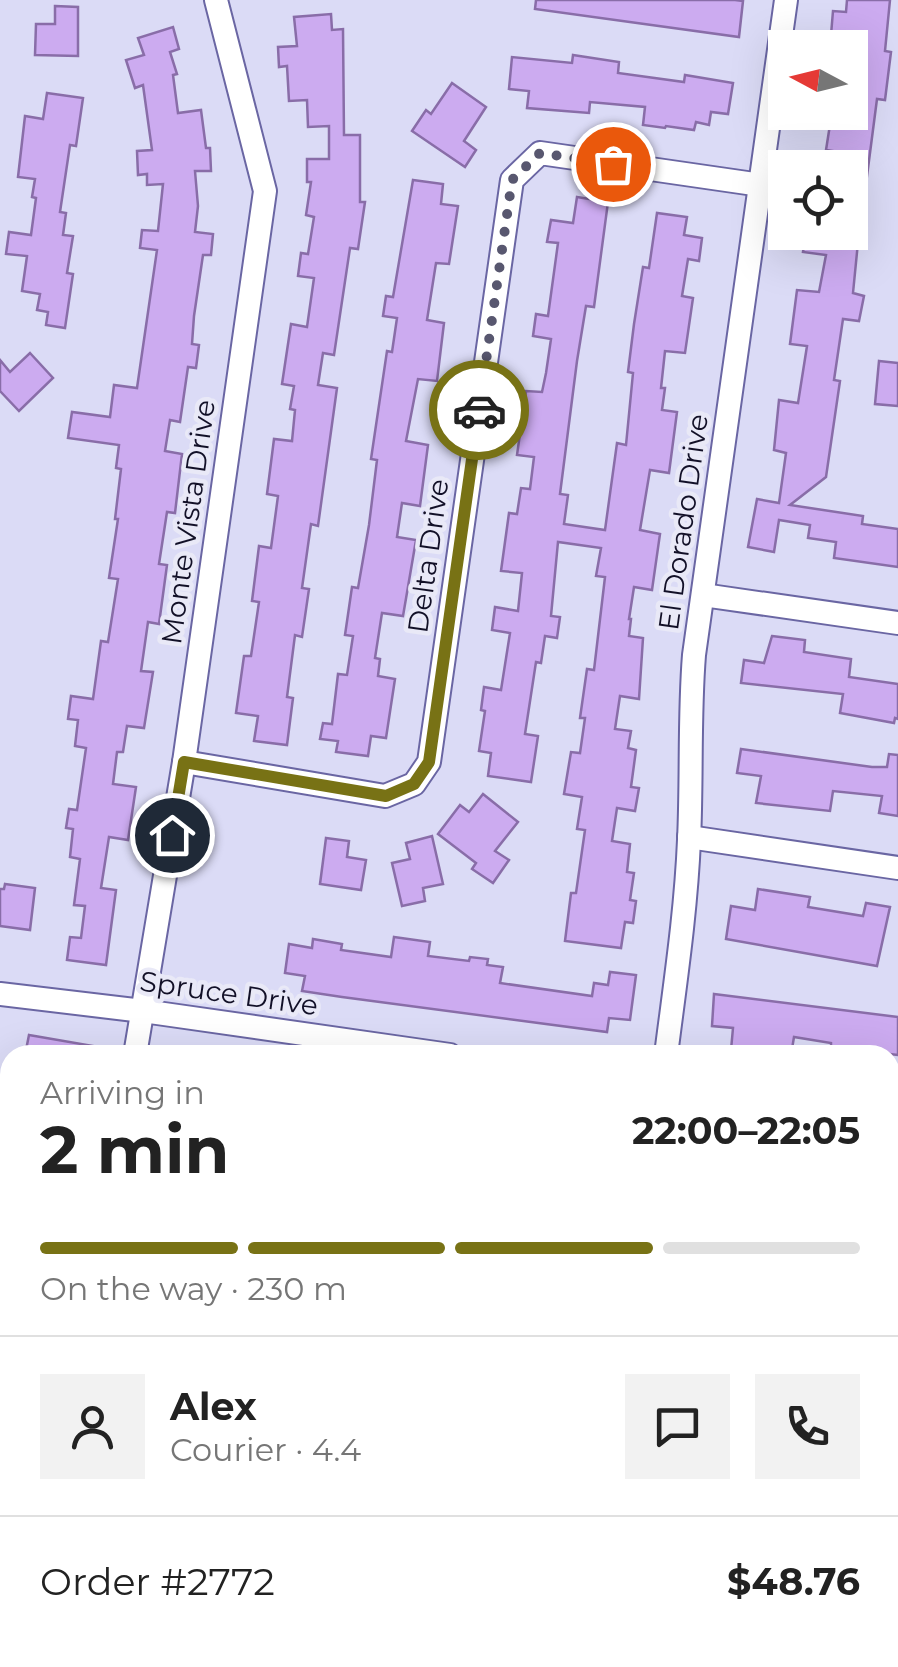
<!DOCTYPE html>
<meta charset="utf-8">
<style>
body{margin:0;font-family:Montserrat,sans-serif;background:#f2f2f2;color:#222;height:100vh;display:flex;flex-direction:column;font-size:38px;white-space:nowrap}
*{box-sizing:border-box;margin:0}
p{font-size:32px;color:#767676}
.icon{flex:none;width:55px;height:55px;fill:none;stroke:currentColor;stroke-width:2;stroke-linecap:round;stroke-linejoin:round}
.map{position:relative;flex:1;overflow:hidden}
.panel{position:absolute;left:0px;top:1045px;width:900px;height:622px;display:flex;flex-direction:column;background:#fff;border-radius:30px 30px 0 0;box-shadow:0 10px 40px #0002}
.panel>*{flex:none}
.needle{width:65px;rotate:277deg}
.fabs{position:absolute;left:768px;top:30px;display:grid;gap:20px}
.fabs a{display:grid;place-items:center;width:100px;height:100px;border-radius:0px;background:#fff;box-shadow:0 10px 40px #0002;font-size:50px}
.pin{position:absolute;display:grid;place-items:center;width:85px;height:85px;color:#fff;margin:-42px;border:5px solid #fff;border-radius:50%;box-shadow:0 2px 10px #0007}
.courier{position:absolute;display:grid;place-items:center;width:100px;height:100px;margin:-50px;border:8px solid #787215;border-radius:50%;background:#fff;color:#222;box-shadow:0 2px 12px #0007}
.headline em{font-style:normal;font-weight:700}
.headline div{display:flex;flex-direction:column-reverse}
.headline{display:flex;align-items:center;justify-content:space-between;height:170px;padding:0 40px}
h1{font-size:65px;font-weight:700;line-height:75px}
.bar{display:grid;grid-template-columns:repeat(4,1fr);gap:15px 10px;align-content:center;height:120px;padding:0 40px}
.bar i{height:12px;border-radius:8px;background:#e0e0e0}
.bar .current{background:#787215}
.bar p{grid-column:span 4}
.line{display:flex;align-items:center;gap:25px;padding:0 40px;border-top:2px solid #e0e0e0}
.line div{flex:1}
.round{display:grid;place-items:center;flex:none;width:105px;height:105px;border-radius:0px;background:#f2f2f2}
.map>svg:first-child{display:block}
.building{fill:#ccabf0;stroke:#896da8;stroke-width:2.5}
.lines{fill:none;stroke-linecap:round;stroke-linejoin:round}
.minor-casing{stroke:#6a66a3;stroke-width:26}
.minor{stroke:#fff;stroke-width:22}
.done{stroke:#58576f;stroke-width:10;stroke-dasharray:0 18}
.route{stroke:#787215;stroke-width:12}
.labels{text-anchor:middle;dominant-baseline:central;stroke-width:9;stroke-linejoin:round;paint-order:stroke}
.street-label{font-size:28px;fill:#121027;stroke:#e9e9f7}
</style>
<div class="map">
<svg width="898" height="1667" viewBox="0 0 898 1667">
<rect width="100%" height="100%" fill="#dbdbf6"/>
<g class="building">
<polygon points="536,0 735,0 743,1 739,37 535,9"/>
<polygon points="847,0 890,0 885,51 891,52 885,100 877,99 860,230 850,229 850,168 837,168 839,152 826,150 832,112 850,112 850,37 831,35 833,11 846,12"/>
<polygon points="55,6 78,7 78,56 35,55 36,24 55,24"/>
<polygon points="331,14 332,30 343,29 344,135 360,135 360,202 365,202 358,249 350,248 334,355 323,353 318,385 337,388 318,526 311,524 302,588 309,589 302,637 295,635 287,697 293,698 287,745 254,741 258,716 236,713 244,656 251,656 259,602 252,601 259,546 271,548 278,496 267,494 274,439 292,441 295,410 290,409 294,386 282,384 291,324 307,327 314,278 298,276 301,253 308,254 314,217 306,215 311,182 307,182 307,159 329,159 329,126 308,127 307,100 289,101 287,66 279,67 278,47 297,46 294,17"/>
<polygon points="173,27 179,49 170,52 177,74 173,75 178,113 201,110 206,148 210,148 211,171 195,171 198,206 195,232 213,234 211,255 203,255 194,316 192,344 199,345 196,368 188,367 180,422 170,420 165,451 182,454 175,513 167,512 159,564 167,565 159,624 148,622 141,671 153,672 144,728 127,726 123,752 117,752 113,784 136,787 128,840 109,837 101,888 116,890 106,965 67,960 70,937 81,938 85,906 74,905 80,859 70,857 73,829 66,828 69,809 77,810 86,748 75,746 78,720 68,719 71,696 93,699 101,641 108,642 118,579 109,578 118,519 115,519 121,469 116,468 119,445 68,438 72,412 110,417 114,385 137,388 157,250 140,248 142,230 158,231 163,184 147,185 147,174 138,175 137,151 152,150 143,85 135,88 126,60 144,55 138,38"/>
<polygon points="573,55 619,62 618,73 684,82 685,75 733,83 728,114 711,112 709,125 696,122 694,130 666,126 665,128 643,125 645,107 590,102 589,113 527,108 529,91 509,89 512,57 572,63"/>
<polygon points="452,83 486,107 464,141 476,150 465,167 412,131 426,110 431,114"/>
<polygon points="47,93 83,98 76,146 70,145 60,212 66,213 63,235 73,236 67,273 73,274 65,328 46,325 48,312 37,310 40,294 22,291 27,256 6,254 9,232 31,235 36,198 32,197 35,179 18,177 25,116 43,119"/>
<polygon points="413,180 443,184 441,204 458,206 449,264 436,263 427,320 444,323 437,381 418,379 406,441 428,445 420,506 402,503 397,537 416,540 403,616 382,613 375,658 380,659 378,676 395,679 386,738 371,736 368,756 336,752 338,741 320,739 323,723 332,724 338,674 347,675 353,636 345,635 352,587 358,588 369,525 377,460 371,459 387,351 392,352 397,318 383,316 386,296 393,297"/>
<polygon points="577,197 608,202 594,307 586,306 577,361 560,494 568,495 564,524 605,530 617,443 626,445 633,373 628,372 634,324 643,267 649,268 657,213 687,217 684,235 702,238 699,261 688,259 682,296 693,298 685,353 665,351 661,388 665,388 662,410 677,412 669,473 650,470 640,530 660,534 652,590 634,587 629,619 631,619 629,636 643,638 639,699 620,696 615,729 631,731 628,748 636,750 631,787 639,788 635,811 617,808 612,841 630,844 627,872 634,873 630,900 636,901 633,923 625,922 621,948 565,941 571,893 576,893 585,830 577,829 582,797 564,794 571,752 580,753 585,718 580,718 587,669 594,670 605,577 596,576 601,548 558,542 551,616 560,617 557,638 545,636 541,663 536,662 525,734 538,736 531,782 488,776 491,753 479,751 485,711 481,710 484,687 501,690 510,633 492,630 495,607 518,611 522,573 501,571 509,513 517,514 521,488 530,489 534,457 517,455 526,391 542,392 546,373 551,339 533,336 536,314 548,316 558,243 547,242 551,220 573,223"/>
<polygon points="806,232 842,236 843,232 859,232 853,293 864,296 859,321 843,319 834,380 840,381 826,477 790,505 863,516 862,524 898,529 898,567 834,558 836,542 808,538 810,525 779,520 774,552 748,547 757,499 779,503 786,453 774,450 779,400 798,403 807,346 790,344 797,290 819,292 826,255 803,252"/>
<polygon points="30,353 53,378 19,411 0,391 0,360 10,372"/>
<polygon points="879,361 898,363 898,406 875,404"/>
<polygon points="772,636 805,640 804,652 851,659 849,677 898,684 898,719 895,718 894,723 840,713 843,694 741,683 744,660 764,663"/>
<polygon points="741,749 872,767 887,767 889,754 898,755 898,816 879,813 882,796 833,791 830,811 756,803 761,776 737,773"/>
<polygon points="483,794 518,822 495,851 509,860 493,883 472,869 476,863 438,834 460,805 469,812"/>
<polygon points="432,836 443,884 423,888 425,901 402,906 392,863 410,859 406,843"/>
<polygon points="326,838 349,841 347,857 366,860 361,890 320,884"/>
<polygon points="5,884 35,888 30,930 0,926 0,889 4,889"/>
<polygon points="758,889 810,897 808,907 863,916 866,903 890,907 877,966 726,939 731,906 755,910"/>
<polygon points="394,937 430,942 428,956 469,961 470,957 488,959 487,965 503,967 500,983 592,996 594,983 608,985 610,972 636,975 630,1020 609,1018 607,1032 342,997 302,991 305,976 285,973 289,944 312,948 313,939 342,944 341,950 391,957"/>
<polygon points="714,994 898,1017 898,1055 831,1047 831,1043 794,1037 791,1055 731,1050 733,1028 712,1026"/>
<polygon points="29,1035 93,1046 93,1055 25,1055"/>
</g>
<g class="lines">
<g class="minor-casing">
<g id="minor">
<polyline points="703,595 898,623"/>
<polyline points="184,762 385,796 414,784 429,762 512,180 540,153 761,185"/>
<polyline points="689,837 898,868"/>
<polyline points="0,994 143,1011 450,1055"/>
<polyline points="135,1055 184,762 265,191 216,0"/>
<path d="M666 1055C675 984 686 912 689 840 692 778 689 717 694 655L786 0"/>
<polyline points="890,1114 898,1115"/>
<polyline points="890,1217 898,1145"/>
<polyline points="890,1356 898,1357"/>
<polyline points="0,1406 10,1407"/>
<polyline points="890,1601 898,1602"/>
<polyline points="51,1667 53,1658"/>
<polyline points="334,1667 334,1658"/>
<polyline points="601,1667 602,1658"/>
<polyline points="849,1667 850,1658"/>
</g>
</g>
<use href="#minor" class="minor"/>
</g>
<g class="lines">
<polyline class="done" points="479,410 512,180 540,153 613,164"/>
<polyline class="route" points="172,835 184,762 386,796 414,784 429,762 479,410"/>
</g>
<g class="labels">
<g class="street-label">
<text transform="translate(188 522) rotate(-82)">Monte Vista Drive</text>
<text transform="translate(683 522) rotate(-82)">El Dorado Drive</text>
<text transform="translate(428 556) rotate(-82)">Delta Drive</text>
<text transform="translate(229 993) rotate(8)">Spruce Drive</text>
</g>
</g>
</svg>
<div class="fabs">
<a><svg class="needle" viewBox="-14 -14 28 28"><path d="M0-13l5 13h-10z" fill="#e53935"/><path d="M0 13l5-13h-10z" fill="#767676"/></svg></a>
<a><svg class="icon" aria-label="locate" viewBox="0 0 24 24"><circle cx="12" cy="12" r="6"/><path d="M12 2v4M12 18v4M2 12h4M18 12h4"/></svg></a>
</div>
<div class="pin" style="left:613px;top:164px;background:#ea580c"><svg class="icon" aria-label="bag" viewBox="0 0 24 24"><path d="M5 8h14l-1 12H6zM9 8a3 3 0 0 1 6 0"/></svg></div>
<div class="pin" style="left:172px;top:835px;background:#1f2937"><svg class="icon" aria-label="home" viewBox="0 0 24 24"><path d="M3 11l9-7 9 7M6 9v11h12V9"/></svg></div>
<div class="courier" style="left:479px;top:410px"><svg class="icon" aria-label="car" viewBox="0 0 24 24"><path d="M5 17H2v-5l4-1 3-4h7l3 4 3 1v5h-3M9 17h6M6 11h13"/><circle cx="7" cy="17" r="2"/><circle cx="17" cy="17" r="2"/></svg></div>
<section class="panel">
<div class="headline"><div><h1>2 min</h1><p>Arriving in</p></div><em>22:00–22:05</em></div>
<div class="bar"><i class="current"></i><i class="current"></i><i class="current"></i><i></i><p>On the way · 230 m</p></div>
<div class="line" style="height:180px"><a class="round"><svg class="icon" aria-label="person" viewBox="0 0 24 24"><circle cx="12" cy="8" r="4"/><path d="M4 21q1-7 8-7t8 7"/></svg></a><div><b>Alex</b><p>Courier · 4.4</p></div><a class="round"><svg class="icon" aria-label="chat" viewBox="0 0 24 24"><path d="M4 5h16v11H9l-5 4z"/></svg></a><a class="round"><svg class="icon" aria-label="phone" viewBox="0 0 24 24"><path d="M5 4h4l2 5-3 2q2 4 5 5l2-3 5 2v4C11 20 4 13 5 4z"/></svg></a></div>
<div class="line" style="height:130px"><div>Order #2772</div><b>$48.76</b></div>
</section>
</div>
